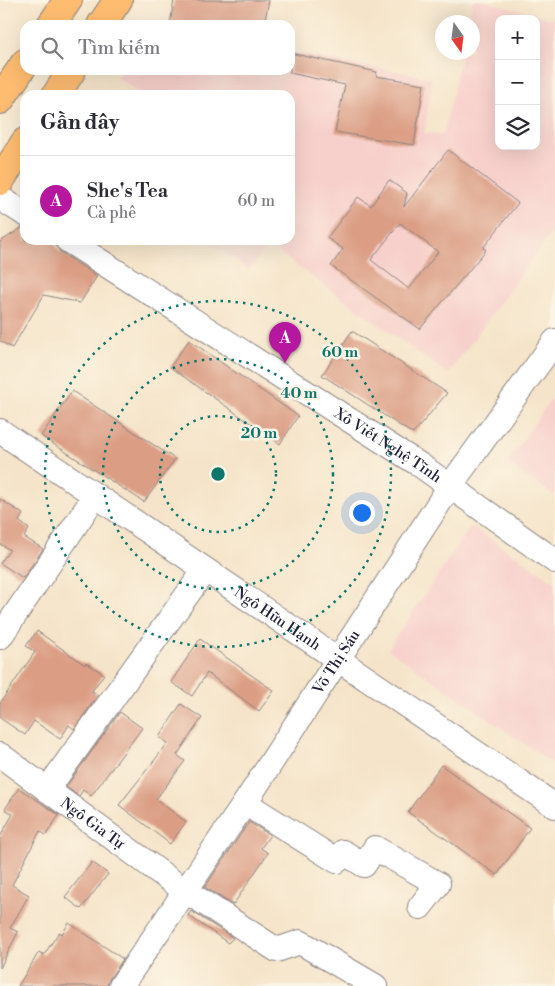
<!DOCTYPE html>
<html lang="vi">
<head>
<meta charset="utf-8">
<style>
  body { margin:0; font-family:"Libre Bodoni",serif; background:#f7f7f7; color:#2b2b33 }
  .controls { position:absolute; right:15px; top:15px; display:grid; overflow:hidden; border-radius:10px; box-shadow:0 5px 20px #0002 }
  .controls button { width:45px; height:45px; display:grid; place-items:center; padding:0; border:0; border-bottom:1px solid #e1e1e2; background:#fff; color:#2b2b33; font:25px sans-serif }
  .compass { position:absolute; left:435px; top:15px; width:45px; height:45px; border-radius:50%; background:#fff; box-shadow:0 5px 20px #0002; rotate:166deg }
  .you { position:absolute; left:361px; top:512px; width:18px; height:18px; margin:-12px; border:4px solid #fff; border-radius:50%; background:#1a73e8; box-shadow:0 0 0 8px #1a73e833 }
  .badge { display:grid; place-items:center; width:32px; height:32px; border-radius:50%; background:#b5179e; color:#fff; font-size:16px; font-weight:700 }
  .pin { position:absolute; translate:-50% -41px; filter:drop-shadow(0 1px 2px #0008) }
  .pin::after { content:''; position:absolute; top:26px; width:18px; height:15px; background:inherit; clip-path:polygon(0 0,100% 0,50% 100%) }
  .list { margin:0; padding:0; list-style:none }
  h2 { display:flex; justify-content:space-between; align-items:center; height:65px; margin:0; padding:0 20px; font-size:21px }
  h2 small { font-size:16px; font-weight:400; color:#7c7c81 }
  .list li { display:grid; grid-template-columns:32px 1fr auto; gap:15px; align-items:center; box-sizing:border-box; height:90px; padding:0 20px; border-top:1px solid #e1e1e2 }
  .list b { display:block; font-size:19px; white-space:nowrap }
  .list p { margin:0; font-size:16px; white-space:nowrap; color:#7c7c81 }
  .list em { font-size:16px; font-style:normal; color:#7c7c81 }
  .icon { flex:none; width:28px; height:28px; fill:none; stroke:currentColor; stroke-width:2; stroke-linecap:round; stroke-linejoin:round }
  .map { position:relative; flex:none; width:555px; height:986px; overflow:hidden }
  .search { position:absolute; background:#fff; box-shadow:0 5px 20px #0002; left:20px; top:20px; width:275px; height:55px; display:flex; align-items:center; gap:12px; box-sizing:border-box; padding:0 18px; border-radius:15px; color:#7c7c81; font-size:19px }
  .panel { position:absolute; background:#fff; box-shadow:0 5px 20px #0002; left:20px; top:90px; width:275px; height:155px; border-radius:15px }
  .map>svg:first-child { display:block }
  .built { fill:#f7d0cb; fill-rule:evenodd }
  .building { fill:#db9e85; fill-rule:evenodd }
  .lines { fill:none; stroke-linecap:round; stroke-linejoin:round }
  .minor-casing { stroke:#8c8382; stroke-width:26 }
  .major-casing { stroke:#8c8382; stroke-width:30 }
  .minor { stroke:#fff; stroke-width:24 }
  .major { stroke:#fdbc70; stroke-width:28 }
  .ring { fill:none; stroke:#0f766e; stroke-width:2.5; stroke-dasharray:2.5 5 }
  .labels { text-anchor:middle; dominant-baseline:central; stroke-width:5; stroke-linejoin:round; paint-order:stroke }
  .street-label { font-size:15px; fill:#22223b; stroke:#fcf5e5 }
  .centre { fill:#0f766e; stroke:#fcf5e5; stroke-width:2.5 }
  .ring-label { font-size:15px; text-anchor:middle; font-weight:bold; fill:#0f766e; stroke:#fcf5e5; stroke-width:5; stroke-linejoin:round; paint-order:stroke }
</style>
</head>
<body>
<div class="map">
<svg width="555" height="986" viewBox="0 0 555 986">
  <rect width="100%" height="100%" fill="#fcf5e5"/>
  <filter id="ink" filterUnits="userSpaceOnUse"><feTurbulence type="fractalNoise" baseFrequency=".02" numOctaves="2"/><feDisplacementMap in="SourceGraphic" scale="10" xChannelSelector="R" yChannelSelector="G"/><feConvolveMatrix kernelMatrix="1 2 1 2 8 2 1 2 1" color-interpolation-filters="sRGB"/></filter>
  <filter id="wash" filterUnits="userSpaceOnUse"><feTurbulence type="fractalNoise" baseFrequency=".0096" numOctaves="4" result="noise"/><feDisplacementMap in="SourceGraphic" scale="20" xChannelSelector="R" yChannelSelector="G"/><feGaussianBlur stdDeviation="1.12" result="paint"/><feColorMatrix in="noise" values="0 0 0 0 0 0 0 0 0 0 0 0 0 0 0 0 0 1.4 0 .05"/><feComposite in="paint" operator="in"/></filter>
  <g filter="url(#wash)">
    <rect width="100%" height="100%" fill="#f5e4c9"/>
    <g class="built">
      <path d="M473,0H482L555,20V228L448,374L268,245L249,270L207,240H290V95H143L116,77L122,70H290V52L432,78L424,133L443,135L462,53L472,52V22H468ZM499,19H536V146H499Z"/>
      <polygon points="555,394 555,496 507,463"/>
      <polygon points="471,526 555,582 555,765 388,649"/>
    </g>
    <g id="blocks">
      <g class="building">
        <polygon points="174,0 269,0 264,25 170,25"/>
        <polygon points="290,53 377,72 376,76 424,84 414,145 335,132 345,85 290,73"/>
        <path d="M448,150L518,203L483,248L486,250L420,329L331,266L343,249L327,238L358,197L371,206L389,180L407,193L404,207ZM400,223L438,252L409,289L371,260Z"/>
        <polygon points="23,227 25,240 52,240 60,252 97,276 80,303 44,295 12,348 0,341 0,242"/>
        <polygon points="352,331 447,393 413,434 322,375"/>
        <polygon points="189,340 298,416 280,444 170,367"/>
        <polygon points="72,391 175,459 144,502 41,436"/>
        <polygon points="0,499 23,514 19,521 29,529 24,537 43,549 23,578 0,563 10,550 0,544"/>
        <polygon points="37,631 85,665 86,663 104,674 92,691 98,695 74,729 69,725 60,739 34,721 25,735 0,718 0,703 35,652 26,646"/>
        <polygon points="200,639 274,691 259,711 207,673 192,696 171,682"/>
        <polygon points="181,704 202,718 177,755 185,761 156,799 186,822 170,844 119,805 168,743 159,737"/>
        <polygon points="120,712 142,728 91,796 83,790 79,796 66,787"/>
        <polygon points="441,765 530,828 497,875 408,812"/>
        <polygon points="19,788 59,815 46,835 40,831 12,885 29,895 10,928 18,932 0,968 0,837 13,814 5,809"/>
        <polygon points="249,822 270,835 261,848 268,853 233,905 205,887"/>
        <polygon points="92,862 108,874 81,909 65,897"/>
        <polygon points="191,911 233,938 228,943 188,915"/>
        <polygon points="69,923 123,959 110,978 107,986 18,986 39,952 44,955 59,932 62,934"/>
      </g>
    </g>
  </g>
  <g filter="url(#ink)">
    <use href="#blocks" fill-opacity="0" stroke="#8c8382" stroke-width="1"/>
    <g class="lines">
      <defs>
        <g id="minor">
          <polyline points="0,198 25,214"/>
          <path id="s1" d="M67,240L420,465L555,561"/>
          <path id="s2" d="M0,431L555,806"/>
          <polyline points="0,637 95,496"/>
          <path id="s3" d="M0,755L181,888L277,950L300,942L375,986"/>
          <polyline points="47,790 205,570"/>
          <polyline points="245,803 337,861 343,852 364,865 375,848 438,884 420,907"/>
          <path id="s4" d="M121,986L245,803L450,486L555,341"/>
        </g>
        <g id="major">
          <polyline points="51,25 68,0"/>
          <polyline points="101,25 118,0"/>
          <polyline points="56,95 72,70"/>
          <polyline points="0,100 25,63"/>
          <polyline points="0,181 25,142"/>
        </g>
      </defs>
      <use href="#minor" class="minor-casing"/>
      <use href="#major" class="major-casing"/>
      <use href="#minor" class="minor"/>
      <use href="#major" class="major"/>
    </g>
  </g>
  <g class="ring">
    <circle cx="218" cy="474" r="58"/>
    <circle cx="218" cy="474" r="115"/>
    <circle cx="218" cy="474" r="173"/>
  </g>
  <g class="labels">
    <g class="street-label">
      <text stroke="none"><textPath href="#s1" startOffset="381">Xô Viết Nghệ Tĩnh</textPath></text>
      <text stroke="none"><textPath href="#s2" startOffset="335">Ngô Hữu Hạnh</textPath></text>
      <text stroke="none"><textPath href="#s4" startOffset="389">Võ Thị Sáu</textPath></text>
      <text stroke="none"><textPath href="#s3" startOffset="115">Ngô Gia Tự</textPath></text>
    </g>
  </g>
  <circle cx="218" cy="474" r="8" class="centre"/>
  <g class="ring-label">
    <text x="340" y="357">60 m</text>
    <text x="299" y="398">40 m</text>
    <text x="259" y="438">20 m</text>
  </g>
</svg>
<div class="controls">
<button>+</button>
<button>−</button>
<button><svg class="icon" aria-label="layers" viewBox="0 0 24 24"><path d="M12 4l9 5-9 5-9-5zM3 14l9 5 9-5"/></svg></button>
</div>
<svg class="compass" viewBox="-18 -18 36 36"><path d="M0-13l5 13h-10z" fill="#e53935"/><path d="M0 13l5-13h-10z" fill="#7c7c81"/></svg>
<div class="you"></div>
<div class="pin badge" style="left:285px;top:363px">A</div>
<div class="search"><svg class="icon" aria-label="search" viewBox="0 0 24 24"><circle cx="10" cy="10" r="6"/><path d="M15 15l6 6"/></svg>Tìm kiếm</div>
<section class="panel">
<h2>Gần đây<small></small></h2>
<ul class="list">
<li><span class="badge">A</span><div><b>She's Tea</b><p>Cà phê</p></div><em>60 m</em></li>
</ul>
</section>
</div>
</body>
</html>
